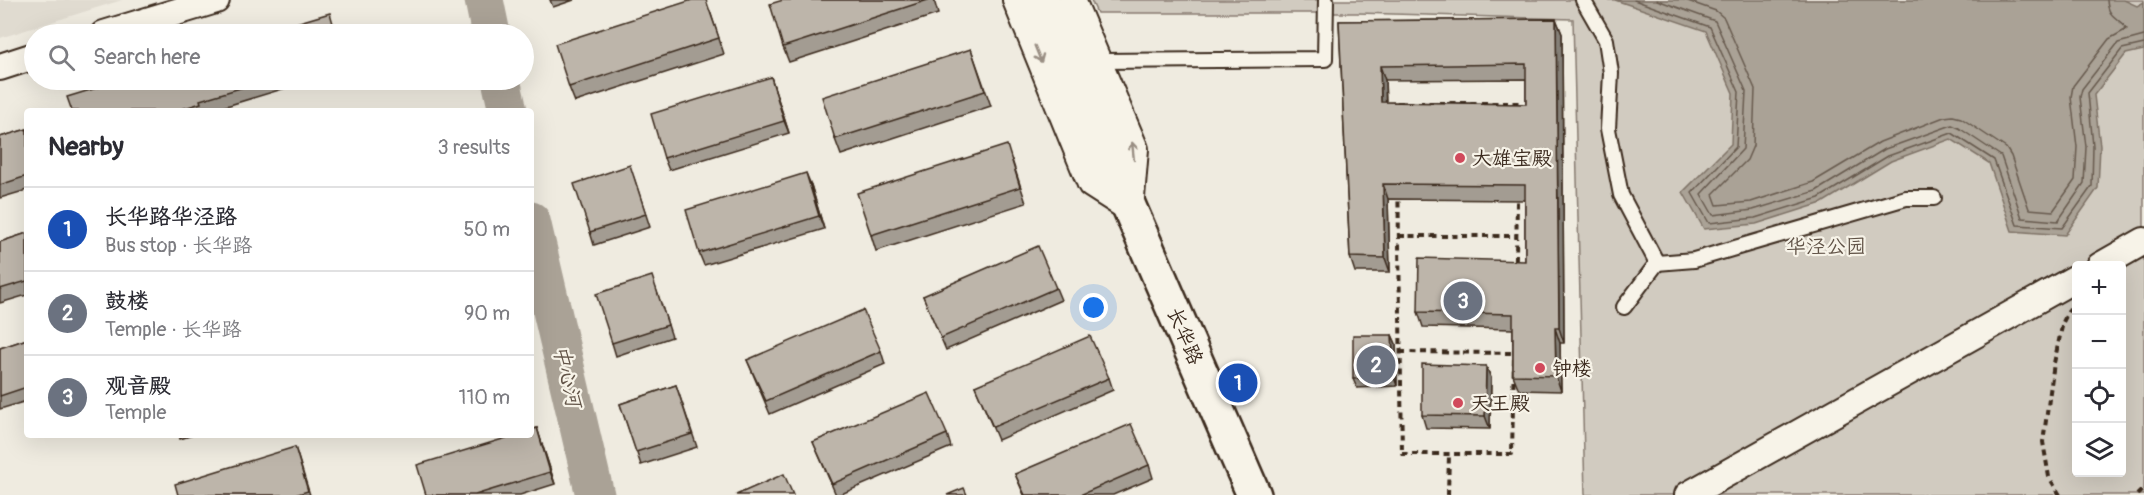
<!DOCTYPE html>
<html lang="en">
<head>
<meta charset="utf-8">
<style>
  body { margin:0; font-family:Pangolin,"LXGW WenKai TC",sans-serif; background:#f2f2f3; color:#2b2b33 }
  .controls { position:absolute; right:18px; bottom:18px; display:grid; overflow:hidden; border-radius:6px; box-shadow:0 6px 24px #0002 }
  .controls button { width:54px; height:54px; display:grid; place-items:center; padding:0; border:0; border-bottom:2px solid #e1e1e2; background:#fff; color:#2b2b33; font:30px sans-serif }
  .you { position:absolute; left:1094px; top:308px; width:21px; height:21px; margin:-15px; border:4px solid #fff; border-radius:50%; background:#1a73e8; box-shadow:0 0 0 9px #1a73e833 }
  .badge { display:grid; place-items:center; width:39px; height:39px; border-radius:50%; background:#0f766e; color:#fff; font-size:20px; font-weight:700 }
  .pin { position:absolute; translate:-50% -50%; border:3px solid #fff; box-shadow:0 2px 6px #0006 }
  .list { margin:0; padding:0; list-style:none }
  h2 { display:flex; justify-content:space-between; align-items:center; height:78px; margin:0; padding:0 24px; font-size:26px }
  h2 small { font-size:20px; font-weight:400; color:#7c7c81 }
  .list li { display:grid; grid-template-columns:39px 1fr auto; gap:18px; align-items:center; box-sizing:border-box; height:84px; padding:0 24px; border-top:2px solid #e1e1e2 }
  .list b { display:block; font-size:22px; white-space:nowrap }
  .list p { margin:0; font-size:20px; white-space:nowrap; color:#7c7c81 }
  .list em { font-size:20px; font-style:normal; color:#7c7c81 }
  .icon { flex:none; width:33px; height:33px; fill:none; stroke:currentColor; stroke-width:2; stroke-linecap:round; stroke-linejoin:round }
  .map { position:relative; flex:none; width:2144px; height:495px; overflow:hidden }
  .search { position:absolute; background:#fff; box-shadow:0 6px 24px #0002; left:24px; top:24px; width:510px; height:66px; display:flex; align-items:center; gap:15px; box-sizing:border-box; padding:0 21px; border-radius:33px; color:#7c7c81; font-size:22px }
  .panel { position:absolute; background:#fff; box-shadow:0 6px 24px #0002; left:24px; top:108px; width:510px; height:330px; border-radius:6px }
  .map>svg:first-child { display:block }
  .built { fill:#e0dbd0 }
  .green { fill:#d1cbc0; stroke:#867a6f; stroke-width:1.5; fill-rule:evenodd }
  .water { fill:#aaa296; stroke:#7e7266; stroke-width:1.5 }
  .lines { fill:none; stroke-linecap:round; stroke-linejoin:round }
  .shore { stroke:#675a4e; stroke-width:1.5 }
  .river { stroke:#aaa296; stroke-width:39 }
  .lane-casing { stroke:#3b2a1e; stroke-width:18 }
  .street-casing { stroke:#3b2a1e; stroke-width:30 }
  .secondary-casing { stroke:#3b2a1e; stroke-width:38 }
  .path { stroke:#3b2a1e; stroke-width:4; stroke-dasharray:6 4.5; stroke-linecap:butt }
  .lane { stroke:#f7f3e8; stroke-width:14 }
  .street { stroke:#f7f3e8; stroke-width:26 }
  .secondary { stroke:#f7f3e8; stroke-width:33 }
  .wall { fill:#a39c92; stroke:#3b2a1e; stroke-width:1.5; fill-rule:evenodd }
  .shaded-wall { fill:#847f77; stroke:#3b2a1e; stroke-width:1.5 }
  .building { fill:#bdb5aa; stroke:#3b2a1e; stroke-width:1.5; fill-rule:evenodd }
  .oneway { stroke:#998e83 }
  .poi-dot { fill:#d1495b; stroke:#f7f3e8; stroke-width:2 }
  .labels { text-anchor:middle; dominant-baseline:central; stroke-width:4.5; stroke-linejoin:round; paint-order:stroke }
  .poi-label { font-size:20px; fill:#3b2a1e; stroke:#f7f3e8; text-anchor:start }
  .park-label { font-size:20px; fill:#605246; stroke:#f7f3e8 }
  .street-label { font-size:20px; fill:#3b2a1e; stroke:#f7f3e8 }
  .water-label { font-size:21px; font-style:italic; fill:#625448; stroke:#f7f3e8 }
</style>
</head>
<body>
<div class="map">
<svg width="2144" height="495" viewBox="0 0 2144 495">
  <rect width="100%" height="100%" fill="#efebe0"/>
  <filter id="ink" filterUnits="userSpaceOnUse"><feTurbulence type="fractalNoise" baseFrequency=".0167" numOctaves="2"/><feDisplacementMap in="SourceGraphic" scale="12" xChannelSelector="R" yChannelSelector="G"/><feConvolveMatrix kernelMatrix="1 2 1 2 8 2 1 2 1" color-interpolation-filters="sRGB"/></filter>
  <g filter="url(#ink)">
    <polygon class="built" points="0,0 122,0 0,38"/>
    <path class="green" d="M1091,0H2144V495H1585L1573,19L1358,13H1097ZM2076,266H2122V472H2076Z"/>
    <polygon class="water" points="1615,0 2124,0 2137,6 2144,2 2144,50 2126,54 2094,95 2100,146 2098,188 2065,235 2012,231 1989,163 1951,139 1891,161 1822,203 1756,224 1704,229 1683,192 1731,144 1733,93 1706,31"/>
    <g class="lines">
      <g class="shore">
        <polyline points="1634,0 1710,27 1739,92 1736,147 1692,193 1709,223 1755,218 1819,198 1888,156 1952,133 1994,160 2017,225 2062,228 2092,186 2093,146 2088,93 2122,49 2144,44"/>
        <polyline points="1657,0 1715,21 1746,91 1743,149 1701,194 1713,215 1753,210 1816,191 1885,149 1952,125 1959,128 2001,156 2022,218 2058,221 2084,183 2086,147 2080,97 2082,89 2118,43 2144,36"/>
        <path d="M1685,0L1716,11L1724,18L1755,89L1753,146L1747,160L1713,194L1717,205L1751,202L1813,182L1880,142L1944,117L1953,116L1961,118L2006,148L2011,156L2029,209L2053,211L2075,180L2077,147L2071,97L2073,86L2109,39L2127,29C2119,17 2108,19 2107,0"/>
      </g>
      <g class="river">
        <polyline points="484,0 491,34"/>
        <polyline points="501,80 508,111"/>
        <polyline points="531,221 595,495"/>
      </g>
      <defs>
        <g id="lane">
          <polyline points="1583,0 1606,40 1611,73 1608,129 1621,195 1657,263 1694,260 1906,198 1934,198"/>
          <polyline points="1098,61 1325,59 1326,0"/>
          <polyline points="1624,307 1657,263"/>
        </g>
        <g id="street">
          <polyline points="1016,0 1091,184 1130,209 1135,149 1072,0"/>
          <polyline points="104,34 216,0"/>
          <polyline points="0,67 34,56"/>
          <polyline points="2100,266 2144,241"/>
          <polyline points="1688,495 2076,278"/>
        </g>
        <polyline id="secondary" points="1043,0 1130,209 1254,495"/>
      </defs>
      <use href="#lane" class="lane-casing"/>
      <use href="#street" class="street-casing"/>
      <use href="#secondary" class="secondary-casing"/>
      <g class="path">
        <polygon points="1397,103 1519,103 1512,454 1402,454"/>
        <polyline points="1399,236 1517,236"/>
        <polyline points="1400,352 1515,353"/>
        <polyline points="1448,495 1449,454"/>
        <polyline points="2060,495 2049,477 2043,442 2054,363 2063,322 2070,308"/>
        <polyline points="2137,495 2144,488"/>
      </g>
      <use href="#lane" class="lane"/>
      <use href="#street" class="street"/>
      <use href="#secondary" class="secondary"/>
    </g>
    <g class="wall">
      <polygon points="550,0 574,0 553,7"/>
      <polygon points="783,0 934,0 938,14 789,62 783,47"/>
      <polygon points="710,11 724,54 575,102 569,87"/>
      <path d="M1556,19L1562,34L1564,343H1560L1561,391L1519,390L1513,375V329L1423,327L1418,312L1525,261V200L1388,199L1390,272H1355L1350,257L1339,21ZM1526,79V104L1386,102L1385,80Z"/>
      <polygon points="971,49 991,106 841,155 835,139"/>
      <polygon points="771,77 789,133 669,170 664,158"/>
      <polygon points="123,80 312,80 210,111 72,111"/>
      <polygon points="27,129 27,190 0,198 0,137"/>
      <polygon points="1012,160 1026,203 876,251 871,235"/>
      <polygon points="634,178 650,227 594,245 590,232"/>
      <polygon points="811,185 824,229 704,265 699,253"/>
      <polygon points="27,233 27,295 0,303 0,242"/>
      <polygon points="1056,288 1061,300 946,350 923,296"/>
      <polygon points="656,289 672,337 616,356 612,343"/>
      <polygon points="1392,335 1396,344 1397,386 1357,388 1353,379"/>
      <polygon points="27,339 27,401 0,409 0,348"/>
      <polygon points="881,351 885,364 770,414 747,360"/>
      <polygon points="1486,366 1491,378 1490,429 1426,428 1422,415"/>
      <polygon points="1109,378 1113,390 998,440 975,386"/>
      <polygon points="676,385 697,447 641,465 620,404"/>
      <polygon points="537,428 555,484 520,495 426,495"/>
      <polygon points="947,434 951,447 839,495 836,495 813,442"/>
      <polygon points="179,435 193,435 180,439"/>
      <polygon points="295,447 310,495 178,495"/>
      <polygon points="1149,465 1153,478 1113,495 1024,495 1015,474"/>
    </g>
    <g class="shaded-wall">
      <polygon points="1556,19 1562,34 1564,343 1559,328"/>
      <polygon points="1380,66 1385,80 1386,116 1381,102"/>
      <polygon points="771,77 775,90 789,133 784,121"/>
      <polygon points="806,173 811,185 824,229 819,216"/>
      <polygon points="1383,184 1388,199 1390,272 1385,258"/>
      <polygon points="1555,328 1560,343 1561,391 1556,376"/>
      <polygon points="1392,335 1396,344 1397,386 1394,377"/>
      <polygon points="1486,366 1491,378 1490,429 1485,416"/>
      <polygon points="537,428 541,441 555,484 550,472"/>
    </g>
    <g class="building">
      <polygon points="692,0 706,0 719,38 569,87 555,44"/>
      <polygon points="783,0 928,0 783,47 770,4"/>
      <polygon points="330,13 336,34 259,34"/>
      <path d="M1556,19L1559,328H1555L1556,376L1513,375V314L1418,312L1419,258L1525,261V185L1383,184L1385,258L1350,257L1339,21ZM1526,64V104L1381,102L1380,66Z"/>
      <polygon points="971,49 985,91 835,139 822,97"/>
      <polygon points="771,77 784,121 664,158 651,114"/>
      <polygon points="123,80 267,80 200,100 201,103 175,111 72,111 67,97"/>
      <polygon points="27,129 27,176 0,185 0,137"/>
      <polygon points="1007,145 1020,187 871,235 857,193"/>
      <polygon points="630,165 646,214 590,232 574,184"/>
      <polygon points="806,173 819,216 699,253 686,210"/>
      <polygon points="27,233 27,281 0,289 0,242"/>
      <polygon points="1038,246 1056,288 941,338 923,296"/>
      <polygon points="652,276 668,325 612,343 596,294"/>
      <polygon points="863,310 881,351 766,401 747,360"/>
      <polygon points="1353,335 1392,335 1394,377 1353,379"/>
      <polygon points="1090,336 1109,378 993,427 975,386"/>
      <polygon points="27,339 27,387 0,396 0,348"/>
      <polygon points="1422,364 1486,366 1485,416 1422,415"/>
      <polygon points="676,385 692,434 636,452 620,404"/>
      <polygon points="929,393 947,434 832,484 813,442"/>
      <polygon points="1131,424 1149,465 1080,495 1025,495 1015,474"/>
      <polygon points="537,428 550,472 475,495 426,495 417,465 516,435 531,435 531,430"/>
      <polygon points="295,447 308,491 295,495 178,495 175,484"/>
      <polygon points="784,474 793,495 736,495"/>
      <polygon points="964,488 967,495 947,495"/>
    </g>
    <defs><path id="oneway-shaft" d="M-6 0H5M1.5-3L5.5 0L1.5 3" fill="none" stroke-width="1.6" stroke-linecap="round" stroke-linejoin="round" transform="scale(1.5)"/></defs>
    <g class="oneway">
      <use href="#oneway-shaft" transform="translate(1038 54) rotate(68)"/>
      <use href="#oneway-shaft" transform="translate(1133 151) rotate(-96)"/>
    </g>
  </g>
  <g class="poi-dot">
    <circle cx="1460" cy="158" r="6"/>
    <circle cx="1540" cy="368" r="6"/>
    <circle cx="1458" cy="403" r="6"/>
  </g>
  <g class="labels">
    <g class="poi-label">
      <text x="1472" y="158">大雄宝殿</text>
      <text x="1552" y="368">钟楼</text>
      <text x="1470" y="403">天王殿</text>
    </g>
    <g class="park-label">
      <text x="1826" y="246">华泾公园</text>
    </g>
    <g class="street-label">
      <text transform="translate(1185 336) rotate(67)">长华路</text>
    </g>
    <g class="water-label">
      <text transform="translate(567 376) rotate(77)">中心河</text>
    </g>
  </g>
</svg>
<div class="controls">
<button>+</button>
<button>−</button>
<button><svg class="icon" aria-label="locate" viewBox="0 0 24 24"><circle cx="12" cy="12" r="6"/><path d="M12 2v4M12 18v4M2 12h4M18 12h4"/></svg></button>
<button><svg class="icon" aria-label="layers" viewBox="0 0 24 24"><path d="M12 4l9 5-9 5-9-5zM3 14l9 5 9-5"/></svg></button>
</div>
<div class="you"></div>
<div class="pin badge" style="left:1238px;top:383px;background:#1a4fb4">1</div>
<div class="pin badge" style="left:1376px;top:365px;background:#6b7280">2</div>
<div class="pin badge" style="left:1463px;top:301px;background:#6b7280">3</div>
<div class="search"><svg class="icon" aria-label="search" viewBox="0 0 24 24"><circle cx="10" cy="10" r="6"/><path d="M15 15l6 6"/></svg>Search here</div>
<section class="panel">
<h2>Nearby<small>3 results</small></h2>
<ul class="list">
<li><span class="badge" style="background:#1a4fb4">1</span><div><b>长华路华泾路</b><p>Bus stop · 长华路</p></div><em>50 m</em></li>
<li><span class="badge" style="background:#6b7280">2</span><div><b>鼓楼</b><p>Temple · 长华路</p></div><em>90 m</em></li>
<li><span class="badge" style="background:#6b7280">3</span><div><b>观音殿</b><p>Temple</p></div><em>110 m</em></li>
</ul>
</section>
</div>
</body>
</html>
